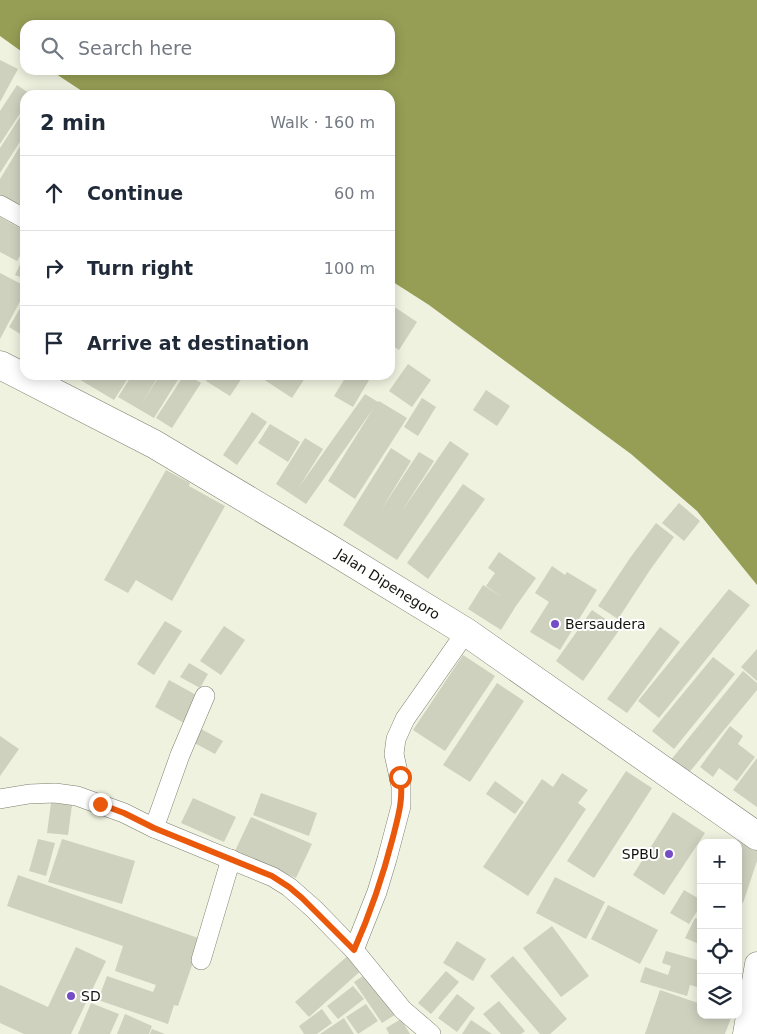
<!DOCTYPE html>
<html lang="en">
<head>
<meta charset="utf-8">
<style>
  body { margin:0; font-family:"DejaVu Sans",sans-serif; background:#f2f2f3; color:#1f2937 }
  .controls { position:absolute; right:15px; bottom:15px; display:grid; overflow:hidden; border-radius:10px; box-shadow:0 2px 12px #0003 }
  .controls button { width:45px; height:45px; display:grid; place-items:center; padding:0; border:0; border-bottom:1px solid #e0e1e3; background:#fff; color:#1f2937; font:25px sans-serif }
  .stop { position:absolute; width:15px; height:15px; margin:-11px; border:4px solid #ea580c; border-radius:50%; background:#fff }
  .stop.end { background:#ea580c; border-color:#fff; box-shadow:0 1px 5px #0008 }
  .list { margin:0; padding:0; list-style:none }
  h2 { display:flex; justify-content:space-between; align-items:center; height:65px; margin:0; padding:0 20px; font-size:21px }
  h2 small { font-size:16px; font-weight:400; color:#747a83 }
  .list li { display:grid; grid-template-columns:32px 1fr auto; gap:15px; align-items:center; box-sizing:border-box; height:75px; padding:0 20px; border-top:1px solid #e0e1e3 }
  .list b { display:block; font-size:19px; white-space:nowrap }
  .list em { font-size:16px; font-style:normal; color:#747a83 }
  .icon { flex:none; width:28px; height:28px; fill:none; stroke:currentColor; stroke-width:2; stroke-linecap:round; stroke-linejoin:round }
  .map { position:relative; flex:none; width:757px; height:1034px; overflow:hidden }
  .search { position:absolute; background:#fff; box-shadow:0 2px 12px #0003; left:20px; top:20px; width:375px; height:55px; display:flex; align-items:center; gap:12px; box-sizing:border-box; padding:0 18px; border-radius:15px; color:#747a83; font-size:19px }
  .panel { position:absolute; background:#fff; box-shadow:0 2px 12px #0003; left:20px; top:90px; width:375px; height:290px; border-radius:15px }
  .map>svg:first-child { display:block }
  .water { fill:#969e55 }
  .building { fill:#ced1be }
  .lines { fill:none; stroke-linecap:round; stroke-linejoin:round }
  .minor-casing { stroke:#7c7e6d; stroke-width:20 }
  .tertiary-casing { stroke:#7c7e6d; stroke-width:25 }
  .trunk-casing { stroke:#7c7e6d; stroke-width:29 }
  .minor { stroke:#fff; stroke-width:19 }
  .tertiary { stroke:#fff; stroke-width:24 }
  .trunk { stroke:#fff; stroke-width:28 }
  .route { stroke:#ea580c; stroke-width:6 }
  .poi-dot { fill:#744cc5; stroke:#fff; stroke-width:2 }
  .labels { text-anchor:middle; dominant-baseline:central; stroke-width:4; stroke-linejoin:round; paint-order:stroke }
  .street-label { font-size:14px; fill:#13140e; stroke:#fff }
  .poi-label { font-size:14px; fill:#13140e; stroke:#fff; text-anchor:start }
</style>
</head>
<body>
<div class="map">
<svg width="757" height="1034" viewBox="0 0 757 1034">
  <rect width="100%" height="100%" fill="#eff2df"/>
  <polygon class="water" points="0,0 757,0 757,585 697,511 631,454 429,305 390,280 390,95 88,95 50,70 390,70 390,25 25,25 25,54 0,36"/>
  <g class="building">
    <polygon points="0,60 18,69 0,102"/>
    <polygon points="17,85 32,95 25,95 25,106 0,144 0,111"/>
    <polygon points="20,117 25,120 25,134 0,173 0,148"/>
    <polygon points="25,138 25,195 17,208 0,198 0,179"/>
    <polygon points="0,217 25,231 25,247 17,261 0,252"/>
    <polygon points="25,254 25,279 15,275"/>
    <polygon points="0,273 25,286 25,292 0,339"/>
    <polygon points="25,300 25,337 9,327"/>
    <polygon points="390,304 417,322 399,350 390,344"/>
    <polygon points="408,364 431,380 412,407 389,391"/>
    <polygon points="72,375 105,375 103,380 106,375 130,375 114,400"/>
    <polygon points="132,375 159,375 142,403 160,375 181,375 154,418 118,397"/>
    <polygon points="184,375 188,375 201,383 172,428 156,418"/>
    <polygon points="210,375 244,375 230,396 206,381"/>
    <polygon points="257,375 307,375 292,398"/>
    <polygon points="347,375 372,375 353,407 334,396"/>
    <polygon points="486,390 510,406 497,426 473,410"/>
    <polygon points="365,394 378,402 379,401 407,418 355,499 328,481 373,409 306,504 276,484 305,438 323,449 299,487"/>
    <polygon points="422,398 436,407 418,436 404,427"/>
    <polygon points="252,412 267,422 237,465 223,455"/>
    <polygon points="270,424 300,442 288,462 258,443"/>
    <polygon points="450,441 469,454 397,560 343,525 391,448 411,461 381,510 419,452 434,461 402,511"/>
    <polygon points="166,470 190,483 189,486 225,506 172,601 136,580 128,593 104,580"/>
    <polygon points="463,484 485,499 428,579 407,563"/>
    <polygon points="679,503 700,521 684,541 662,523"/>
    <polygon points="656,523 674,537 650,570 618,619 598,606 630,558"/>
    <polygon points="499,552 536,578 516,606 501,630 468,609 483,585 501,596 486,586 495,573 488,568"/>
    <polygon points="552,566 565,575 567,572 597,590 560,650 530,632 549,602 535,593"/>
    <polygon points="729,589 750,605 659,718 638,701"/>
    <polygon points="592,610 620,629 583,681 556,661"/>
    <polygon points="165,621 182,631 154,675 137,664"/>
    <polygon points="224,626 245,640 221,675 200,661"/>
    <polygon points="660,627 680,642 627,713 607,699"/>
    <polygon points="757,649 757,681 741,667"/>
    <polygon points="463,655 495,676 445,751 413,730"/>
    <polygon points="713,657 735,674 674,749 652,731"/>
    <polygon points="189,663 208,674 200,688 180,677"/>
    <polygon points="743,671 757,683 757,690 687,775 670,761"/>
    <polygon points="169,680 198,696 184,723 155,707"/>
    <polygon points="497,683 524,701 470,782 443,765"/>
    <polygon points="194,725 223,741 215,754 187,739"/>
    <polygon points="730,726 743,736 738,744 755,757 737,781 719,768 713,777 700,767"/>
    <polygon points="0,736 19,749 0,776"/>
    <polygon points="757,758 757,807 733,790"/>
    <polygon points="626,771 652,788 594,878 567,861"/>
    <polygon points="562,773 588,790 578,803 586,809 528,896 483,867 542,779 553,787"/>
    <polygon points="495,781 524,802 515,814 486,794"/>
    <polygon points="261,793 317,813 309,836 253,815"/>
    <polygon points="193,798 236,817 224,842 181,823"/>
    <polygon points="51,803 72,805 68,835 47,833"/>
    <polygon points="673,812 705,833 664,895 633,875"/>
    <polygon points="251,817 312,844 296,878 235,851"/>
    <polygon points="739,837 757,849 757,861 743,903 738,900 738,843 735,843"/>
    <polygon points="38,839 55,843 46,876 29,871"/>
    <polygon points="62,839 135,861 122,904 48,882"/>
    <polygon points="18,875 201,939 178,1006 174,1005 168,1024 98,1000 107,976 153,992 156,985 115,971 123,946 7,906"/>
    <polygon points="555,877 605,902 586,939 536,913"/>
    <polygon points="684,890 701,900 701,905 689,924 670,913"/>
    <polygon points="608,905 658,930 640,964 591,939"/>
    <polygon points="695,918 701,920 701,945 685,938"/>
    <polygon points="552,926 589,976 561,997 523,948"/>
    <polygon points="457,941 486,959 473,981 443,963"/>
    <polygon points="76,947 106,961 71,1034 24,1034 0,1023 0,985 48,1007"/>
    <polygon points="666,951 701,961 701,988 690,985 687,996 640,982 645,967 668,975 671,966 662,963"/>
    <polygon points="351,953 364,968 309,1017 295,1002"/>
    <polygon points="513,956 567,1019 550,1034 540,1034 490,976"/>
    <polygon points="446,971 459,982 431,1014 418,1003"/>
    <polygon points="369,972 398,1013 382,1023 354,982"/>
    <polygon points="353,986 364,999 338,1019 327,1006"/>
    <polygon points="660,990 701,1004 701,1015 732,1015 725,1034 645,1034"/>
    <polygon points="457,994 475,1008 457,1032 438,1018"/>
    <polygon points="499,1001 525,1031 521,1034 501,1034 483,1014"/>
    <polygon points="91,1003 119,1014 110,1034 78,1034"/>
    <polygon points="366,1004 378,1021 358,1034 346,1017"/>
    <polygon points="322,1009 332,1023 317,1034 304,1034 299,1026"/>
    <polygon points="125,1014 152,1026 149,1034 117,1034"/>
    <polygon points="344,1018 354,1034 320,1034"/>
    <polygon points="401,1019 410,1034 389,1034 386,1028"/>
    <polygon points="471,1020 492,1034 462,1034"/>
    <polygon points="152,1029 165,1034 150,1034"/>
  </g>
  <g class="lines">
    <defs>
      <g id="minor">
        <polyline points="0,205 25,219"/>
        <polyline points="0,799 29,794 55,793 77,796 124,813 154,828 273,877 289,887 314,909 354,950 403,1010 431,1034"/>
        <polyline points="154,828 180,755 205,696"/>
        <polyline points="354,950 377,892 387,859 401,806 401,786 394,754 396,739 405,719 466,632"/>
        <polyline points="201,960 231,859"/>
      </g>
      <polyline id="tertiary" points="745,1034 757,964"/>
      <polyline id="trunk" points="0,365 154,444 322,544 466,632 757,836"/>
    </defs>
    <use href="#minor" class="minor-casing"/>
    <use href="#tertiary" class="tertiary-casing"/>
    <use href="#trunk" class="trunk-casing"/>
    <use href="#minor" class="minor"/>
    <use href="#tertiary" class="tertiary"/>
    <use href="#trunk" class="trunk"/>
  </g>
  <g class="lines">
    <path class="route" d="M100,804L124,813L154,828L272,876L289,887L302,898L354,950C370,914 383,876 393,837C398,817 404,798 400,777"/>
  </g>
  <g class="poi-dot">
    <circle cx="555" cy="624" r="5"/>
    <circle cx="669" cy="854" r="5"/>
    <circle cx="71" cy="996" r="5"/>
  </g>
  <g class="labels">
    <g class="street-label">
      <text transform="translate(388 584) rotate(32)">Jalan Dipenegoro</text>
    </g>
    <g class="poi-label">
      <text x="565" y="624">Bersaudera</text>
      <text x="659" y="854" text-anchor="end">SPBU</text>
      <text x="81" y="996">SD</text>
    </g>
  </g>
</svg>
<div class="controls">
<button>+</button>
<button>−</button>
<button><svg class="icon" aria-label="locate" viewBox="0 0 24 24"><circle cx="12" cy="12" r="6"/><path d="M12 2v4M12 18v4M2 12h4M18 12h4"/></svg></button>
<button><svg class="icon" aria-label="layers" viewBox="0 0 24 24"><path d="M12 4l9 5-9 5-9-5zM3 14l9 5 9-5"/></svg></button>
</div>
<div class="stop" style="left:400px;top:777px"></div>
<div class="stop end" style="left:100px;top:804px"></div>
<div class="search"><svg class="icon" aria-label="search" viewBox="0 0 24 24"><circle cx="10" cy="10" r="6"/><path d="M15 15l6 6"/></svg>Search here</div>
<section class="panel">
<h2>2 min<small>Walk · 160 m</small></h2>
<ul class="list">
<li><svg class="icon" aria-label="ahead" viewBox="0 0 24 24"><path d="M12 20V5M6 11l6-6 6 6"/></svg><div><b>Continue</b></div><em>60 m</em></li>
<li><svg class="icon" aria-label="right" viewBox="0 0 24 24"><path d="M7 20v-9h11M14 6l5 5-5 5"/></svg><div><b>Turn right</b></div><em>100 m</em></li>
<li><svg class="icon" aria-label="arrive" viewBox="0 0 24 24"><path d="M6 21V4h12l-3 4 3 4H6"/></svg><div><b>Arrive at destination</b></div></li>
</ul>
</section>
</div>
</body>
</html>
